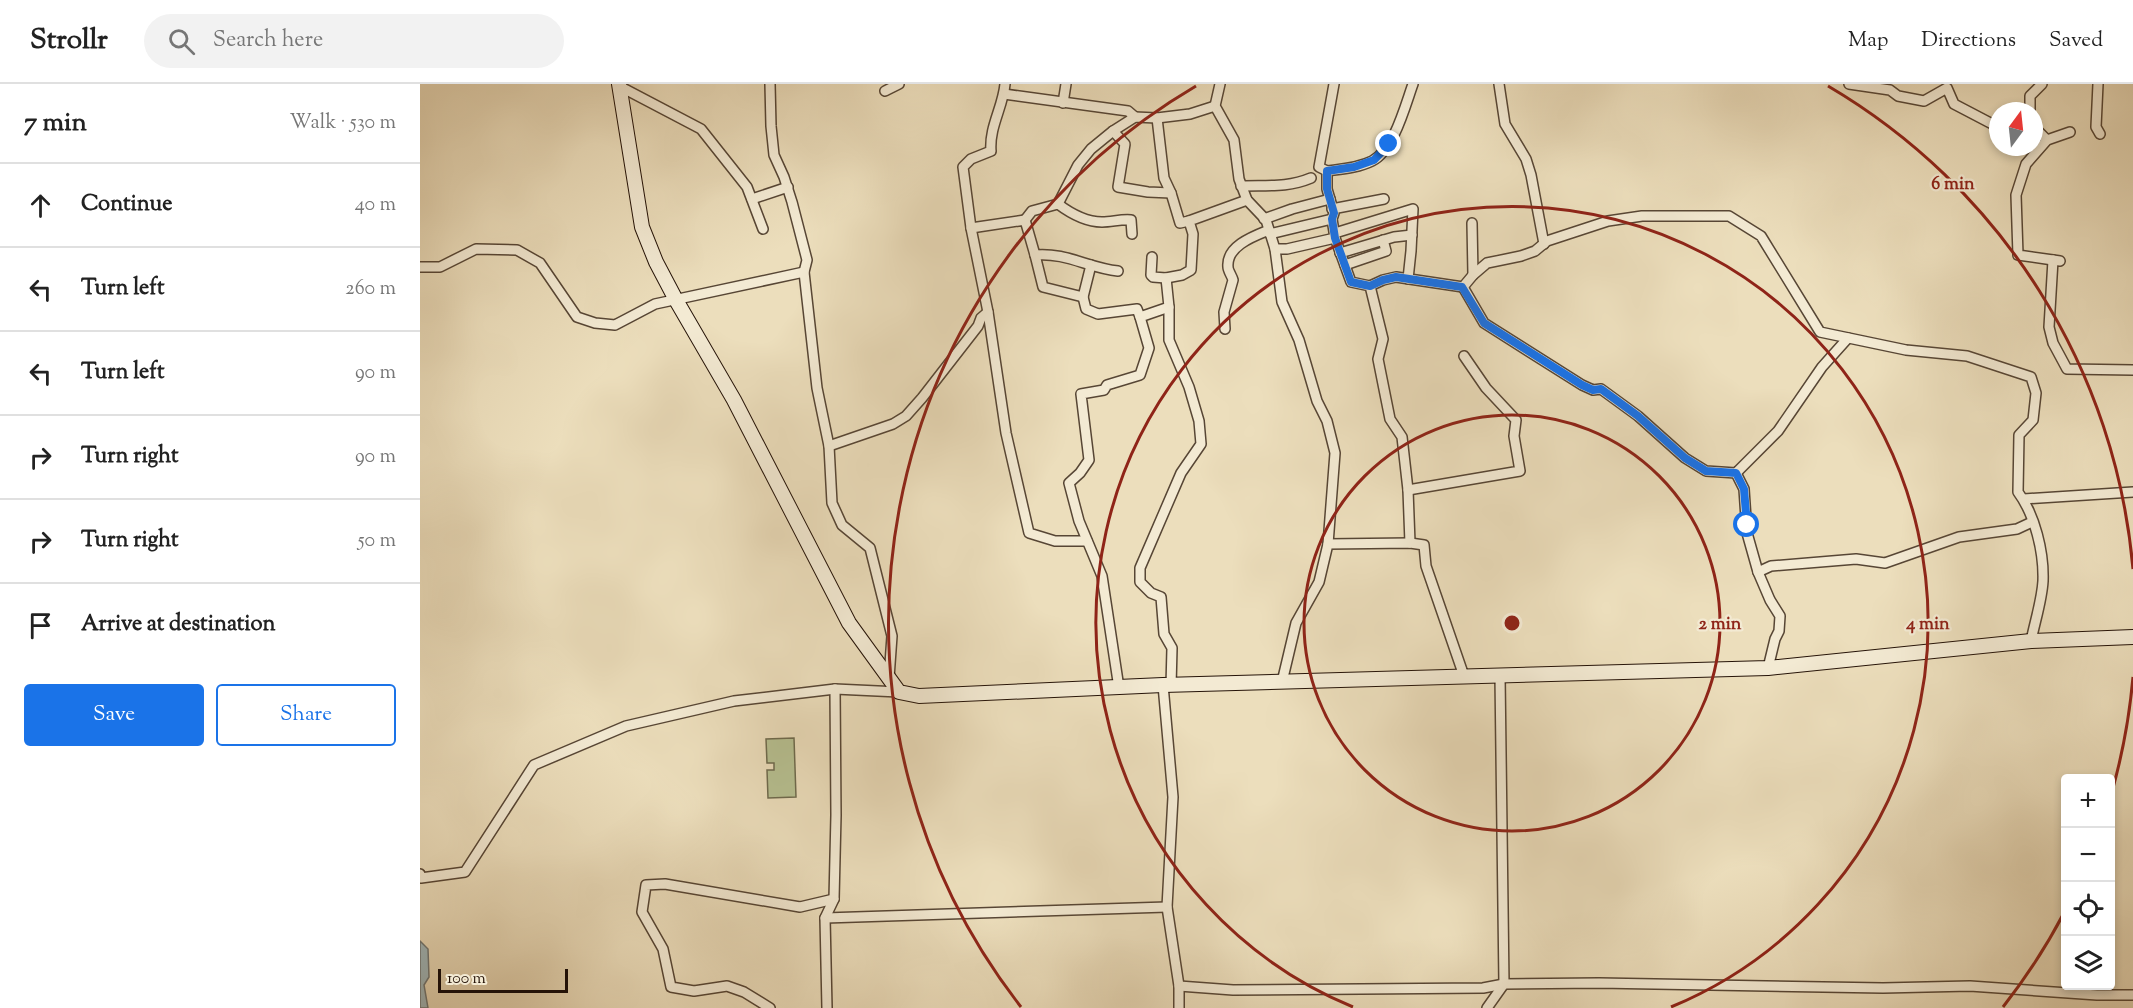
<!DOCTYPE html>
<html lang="en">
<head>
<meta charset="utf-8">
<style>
  body { margin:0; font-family:"Sorts Mill Goudy",serif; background:#f2f2f2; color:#222 }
  .controls { position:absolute; right:18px; bottom:18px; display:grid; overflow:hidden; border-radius:6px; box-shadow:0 3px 9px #0003 }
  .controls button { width:54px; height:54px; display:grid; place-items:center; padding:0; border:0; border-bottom:2px solid #e0e0e0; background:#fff; color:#222; font:30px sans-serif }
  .compass { position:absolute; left:1569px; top:18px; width:54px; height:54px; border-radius:50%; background:#fff; box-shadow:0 3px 9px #0003; rotate:15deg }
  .scale { position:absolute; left:18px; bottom:15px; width:130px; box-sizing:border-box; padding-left:6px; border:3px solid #251308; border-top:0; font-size:16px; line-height:21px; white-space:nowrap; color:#251308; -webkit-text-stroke:4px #f3ead3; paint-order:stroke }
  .stop { position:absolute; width:18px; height:18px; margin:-14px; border:4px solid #1a73e8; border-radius:50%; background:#fff }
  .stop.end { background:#1a73e8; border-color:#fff; box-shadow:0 2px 6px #0008 }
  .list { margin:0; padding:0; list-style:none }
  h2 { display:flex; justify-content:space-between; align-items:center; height:78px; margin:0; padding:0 24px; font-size:26px }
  h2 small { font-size:20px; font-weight:400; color:#767676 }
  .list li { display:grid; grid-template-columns:39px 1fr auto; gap:18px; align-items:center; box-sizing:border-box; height:84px; padding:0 24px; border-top:2px solid #e0e0e0 }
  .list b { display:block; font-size:22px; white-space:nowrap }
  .list em { font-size:20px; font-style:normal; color:#767676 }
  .actions { display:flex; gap:12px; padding:18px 24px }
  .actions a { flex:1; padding:14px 0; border:2px solid #1a73e8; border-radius:6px; text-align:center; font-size:21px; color:#1a73e8 }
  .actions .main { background:#1a73e8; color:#fff }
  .icon { flex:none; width:33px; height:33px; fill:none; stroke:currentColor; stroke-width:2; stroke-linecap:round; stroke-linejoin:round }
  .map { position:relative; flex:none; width:1713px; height:924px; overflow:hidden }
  header { display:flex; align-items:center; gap:36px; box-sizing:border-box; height:84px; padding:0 30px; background:#fff; border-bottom:2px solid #e0e0e0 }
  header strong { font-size:28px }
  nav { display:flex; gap:33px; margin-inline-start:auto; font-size:21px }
  .search { width:420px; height:54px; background:#f2f2f2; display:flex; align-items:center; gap:15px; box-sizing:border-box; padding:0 21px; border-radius:33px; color:#767676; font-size:22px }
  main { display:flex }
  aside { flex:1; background:#fff }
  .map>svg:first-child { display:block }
  .green { fill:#b7c192; stroke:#6e6a4d; stroke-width:1.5 }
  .water { fill:#a0b9bd; stroke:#6f7775; stroke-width:1.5 }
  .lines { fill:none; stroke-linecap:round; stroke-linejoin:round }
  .street-casing { stroke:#574635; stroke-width:12 }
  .secondary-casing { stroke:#251308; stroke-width:16 }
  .street { stroke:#f3ead3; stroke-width:9 }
  .secondary { stroke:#f3ead3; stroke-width:14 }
  .route { stroke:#1a73e8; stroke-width:8 }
  .ring { fill:none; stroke:#8f2418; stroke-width:3 }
  .centre { fill:#8f2418; stroke:#f3ead3; stroke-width:3 }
  .ring-label { font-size:18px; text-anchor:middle; font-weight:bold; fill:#8f2418; stroke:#f3ead3; stroke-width:4.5; stroke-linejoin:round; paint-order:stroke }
</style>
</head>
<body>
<header>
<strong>Strollr</strong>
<div class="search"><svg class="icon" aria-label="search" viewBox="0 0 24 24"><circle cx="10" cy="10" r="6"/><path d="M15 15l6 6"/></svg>Search here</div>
<nav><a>Map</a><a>Directions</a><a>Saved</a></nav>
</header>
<main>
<aside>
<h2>7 min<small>Walk · 530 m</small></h2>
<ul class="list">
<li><svg class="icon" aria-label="ahead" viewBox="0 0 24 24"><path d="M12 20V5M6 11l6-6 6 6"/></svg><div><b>Continue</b></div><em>40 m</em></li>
<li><svg class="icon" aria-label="left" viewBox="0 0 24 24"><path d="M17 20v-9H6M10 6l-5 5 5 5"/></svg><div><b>Turn left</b></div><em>260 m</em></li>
<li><svg class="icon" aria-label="left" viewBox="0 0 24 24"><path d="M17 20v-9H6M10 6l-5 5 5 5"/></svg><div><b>Turn left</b></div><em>90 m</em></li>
<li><svg class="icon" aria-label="right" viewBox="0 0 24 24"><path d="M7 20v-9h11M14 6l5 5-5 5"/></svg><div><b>Turn right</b></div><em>90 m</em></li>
<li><svg class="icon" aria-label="right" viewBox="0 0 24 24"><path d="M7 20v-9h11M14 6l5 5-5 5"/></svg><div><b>Turn right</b></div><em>50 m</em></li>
<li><svg class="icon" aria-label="arrive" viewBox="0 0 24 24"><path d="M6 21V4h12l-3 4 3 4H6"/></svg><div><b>Arrive at destination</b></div></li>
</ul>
<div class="actions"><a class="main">Save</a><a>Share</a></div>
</aside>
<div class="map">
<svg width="1713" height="924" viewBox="0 0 1713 924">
  <rect width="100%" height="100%" fill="#ecdebc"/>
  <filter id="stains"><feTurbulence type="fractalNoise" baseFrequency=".00333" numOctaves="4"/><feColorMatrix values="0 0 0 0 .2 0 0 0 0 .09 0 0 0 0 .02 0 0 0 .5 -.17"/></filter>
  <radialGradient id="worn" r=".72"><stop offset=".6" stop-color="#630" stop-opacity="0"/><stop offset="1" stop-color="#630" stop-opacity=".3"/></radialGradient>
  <polygon class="green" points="374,654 376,713 348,714 347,686 354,686 354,679 347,679 346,655"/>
  <polygon class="water" points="0,857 8,865 9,893 4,901 8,924 0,924"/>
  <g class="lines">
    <defs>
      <g id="street">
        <polyline points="350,0 351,42 354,71 364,93 372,118 387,176 384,188 397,304 409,362 412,419 422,441 450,464 472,552 469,594"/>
        <path d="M585,0C583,23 569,43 571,67L551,75L543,83L551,144L568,228L586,349L609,449L635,457H667"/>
        <polyline points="800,0 795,22 814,56 819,95 827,116 846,136 855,165 862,218 879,256 897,317 907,337 915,369 908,460"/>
        <polyline points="1079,0 1085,40 1106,75 1111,91 1124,160"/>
        <polyline points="1429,0 1470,6 1478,12 1504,17 1527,4 1534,20 1578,43"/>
        <polyline points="1678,0 1676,43 1680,50"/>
        <polyline points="199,2 281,45 327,103 343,145"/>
        <polyline points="465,7 479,0"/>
        <polyline points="584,10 708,27 715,33"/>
        <polyline points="643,19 646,0"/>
        <polyline points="1610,27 1610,12 1622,0"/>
        <polyline points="737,34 744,94 751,109 760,139 769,137"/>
        <polyline points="1614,43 1627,56"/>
        <polyline points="693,47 705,60 698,103 728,108 751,109"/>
        <polyline points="907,87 899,83 914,0"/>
        <path d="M821,102C847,101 867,104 891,94"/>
        <polyline points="332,115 368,103"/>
        <polyline points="638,120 658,81 671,65 693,47 715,33 737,34 770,30 795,22"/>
        <polyline points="912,125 964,115"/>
        <polyline points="844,135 872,125 910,115"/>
        <path d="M605,136L612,127L638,120C650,129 666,138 682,138C692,138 701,135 711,136L712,150"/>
        <polyline points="1052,139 1053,191"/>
        <path d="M551,144L605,136L615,171C645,168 669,184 698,187"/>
        <polyline points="915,149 993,125 991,167 988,195"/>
        <polyline points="850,150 912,135"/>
        <polyline points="855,165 867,165 915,154"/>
        <polyline points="920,169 974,153 992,151"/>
        <polyline points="615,171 623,203 663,213 671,181"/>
        <polyline points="732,173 731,191 733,193 746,194"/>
        <polyline points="1633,176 1598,171 1596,111 1606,80 1627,56 1650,48"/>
        <polyline points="1640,177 1633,176 1629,243 1633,259 1647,285 1713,286"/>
        <polyline points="925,181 966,167 963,156"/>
        <polyline points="0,183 20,183 56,165 97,166 120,179 157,233 175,239 195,241 235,220 384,188"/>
        <path d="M950,202L963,196L976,193L1043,203L1053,191L1067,179L1101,172L1115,167L1127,157L1188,137L1222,132H1309L1341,152L1400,248L1486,266L1547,272L1611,293L1616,309L1613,336L1599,351L1598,408C1615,431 1624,468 1623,497C1622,516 1615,537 1611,557"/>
        <polyline points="1043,203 1064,239 1162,301 1173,306 1181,305 1218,332 1265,374 1286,387 1316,389 1358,347 1402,283 1428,254"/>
        <polyline points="663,213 666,225 678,230 717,225 720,233"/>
        <polyline points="749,223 749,256 769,303 779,337 781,360 761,389 720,484 720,498 731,509 741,513 744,550 752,564 751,602"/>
        <path d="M805,245L804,228L813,196C812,192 808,187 808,183C806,162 834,152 849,146"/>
        <polyline points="409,362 473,340 486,332 502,314 558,242 561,234 568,228"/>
        <polyline points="1316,389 1324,405 1327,449 1338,488 1350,516 1360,532 1359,547 1355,555 1348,584"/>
        <polyline points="988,406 1100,387 1094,352 1096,336 1066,304 1044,272"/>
        <polyline points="1604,415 1713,408"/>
        <path d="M990,459L988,406L982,353L970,335L958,275L963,255L950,202L931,198L915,154L912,135L914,129L907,105V87C922,85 938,84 952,77C974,66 985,22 993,0"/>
        <polyline points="1338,488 1351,482 1436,475 1465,479 1539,453 1597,445 1612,438"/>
        <polyline points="862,598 876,539 899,498 908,460 990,459 1004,461 1006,482 1044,592"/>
        <polyline points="743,601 753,713 747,823 759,902 759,924"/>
        <polyline points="699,604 682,492 659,437 649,399 660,389 669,376 661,310 684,306 687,301 720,291 729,264 720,233 749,223 746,194 762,191 771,186 773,150 769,137 827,116"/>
        <polyline points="0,790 1,794 45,788 114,681 206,642 314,617 415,605 479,608"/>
        <polyline points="405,834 747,823"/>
        <polyline points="759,902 813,906 1063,904 1084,900 1179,899 1463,904 1550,902 1677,911 1713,911"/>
        <polyline points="350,924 324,908 307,902 274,907 251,903 243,865 222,828 226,801 245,800 380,823 414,815"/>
        <polyline points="407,924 405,834 414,815 416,731 415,605"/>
        <polyline points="1067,924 1084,900 1080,592"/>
      </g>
      <polyline id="secondary" points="199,0 222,143 236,178 256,216 314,316 429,539 479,608 499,612 743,601 1348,584 1611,557 1713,553"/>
    </defs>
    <use href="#street" class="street-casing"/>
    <use href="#secondary" class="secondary-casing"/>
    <use href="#street" class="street"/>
    <use href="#secondary" class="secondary"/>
  </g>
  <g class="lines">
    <polyline class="route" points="969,60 954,76 934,83 907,87 907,105 914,129 912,135 915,154 931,198 950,202 963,196 976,193 1042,203 1064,239 1162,301 1173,306 1181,305 1218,332 1265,374 1286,387 1316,389 1324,405 1327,441"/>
  </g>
  <g class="ring">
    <circle cx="1092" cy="539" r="208"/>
    <path d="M933 923A416 416 0 1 1 1251 923"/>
    <path d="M1713 593A623 623 0 0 1 1691 711M1645 827A623 623 0 0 1 1583 923M601 923A623 623 0 0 1 776 2M1408 2A623 623 0 0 1 1713 485"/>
  </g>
  <circle cx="1092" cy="539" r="9" class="centre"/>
  <g class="ring-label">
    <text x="1533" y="105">6 min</text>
    <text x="1300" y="545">2 min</text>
    <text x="1508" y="545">4 min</text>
  </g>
  <rect width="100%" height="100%" filter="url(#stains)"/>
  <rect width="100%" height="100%" fill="url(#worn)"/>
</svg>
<div class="controls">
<button>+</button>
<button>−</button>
<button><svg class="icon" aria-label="locate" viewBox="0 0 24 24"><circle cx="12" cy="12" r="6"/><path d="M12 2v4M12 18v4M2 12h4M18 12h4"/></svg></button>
<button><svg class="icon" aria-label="layers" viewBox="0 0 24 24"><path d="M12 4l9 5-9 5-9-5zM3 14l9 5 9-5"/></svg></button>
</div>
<svg class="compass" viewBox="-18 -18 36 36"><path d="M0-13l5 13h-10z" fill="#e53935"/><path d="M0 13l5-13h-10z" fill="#767676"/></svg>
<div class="scale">100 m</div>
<div class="stop" style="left:1327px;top:441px"></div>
<div class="stop end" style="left:969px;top:60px"></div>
</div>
</main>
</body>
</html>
